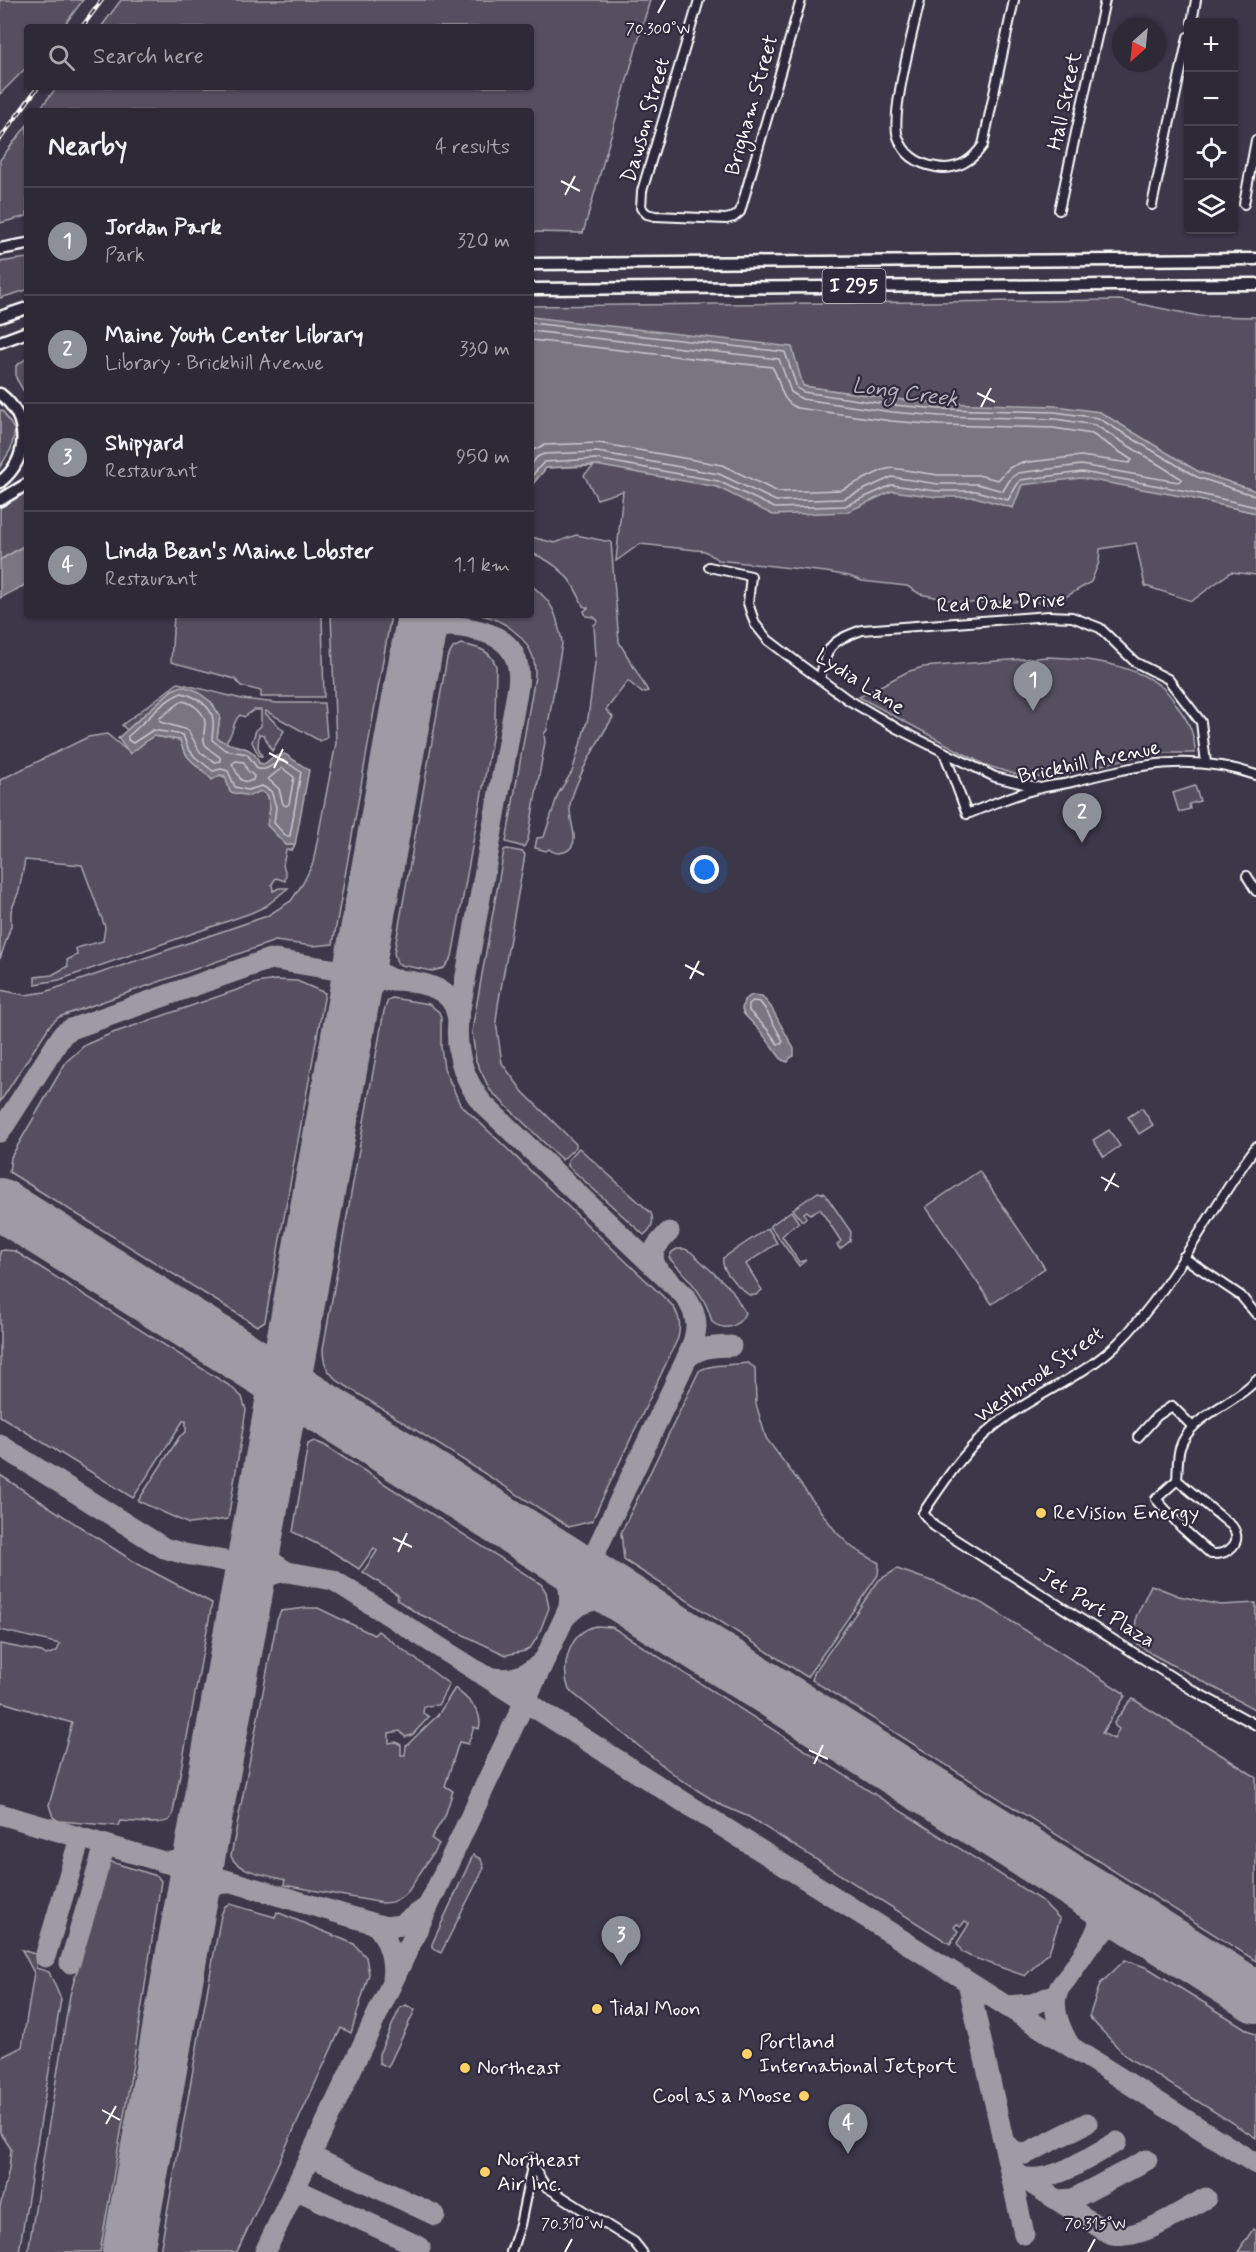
<!DOCTYPE html>
<html lang="en">
<head>
<meta charset="utf-8">
<style>
  body { margin:0; font-family:Mynerve,sans-serif; background:#393542; color:#f1f3f6 }
  .controls { position:absolute; right:18px; top:18px; display:grid; overflow:hidden; border-radius:6px; box-shadow:0 2px 4px #0004 }
  .controls button { width:54px; height:54px; display:grid; place-items:center; padding:0; border:0; border-bottom:2px solid #484552; background:#2d2937; color:#f1f3f6; font:30px sans-serif }
  .compass { position:absolute; left:1112px; top:18px; width:54px; height:54px; border-radius:50%; background:#2d2937; box-shadow:0 2px 4px #0004; rotate:207deg }
  .you { position:absolute; left:705px; top:870px; width:21px; height:21px; margin:-15px; border:4px solid #fff; border-radius:50%; background:#1a73e8; box-shadow:0 0 0 9px #1a73e833 }
  .badge { display:grid; place-items:center; width:39px; height:39px; border-radius:50%; background:#8c9099; color:#fff; font-size:20px; font-weight:700 }
  .pin { position:absolute; translate:-50% -50px; filter:drop-shadow(0 2px 3px #0008) }
  .pin::after { content:''; position:absolute; top:32px; width:21px; height:18px; background:inherit; clip-path:polygon(0 0,100% 0,50% 100%) }
  .list { margin:0; padding:0; list-style:none }
  h2 { display:flex; justify-content:space-between; align-items:center; height:78px; margin:0; padding:0 24px; font-size:26px }
  h2 small { font-size:20px; font-weight:400; color:#a7a6ad }
  .list li { display:grid; grid-template-columns:39px 1fr auto; gap:18px; align-items:center; box-sizing:border-box; height:108px; padding:0 24px; border-top:2px solid #484552 }
  .list b { display:block; font-size:22px; white-space:nowrap }
  .list p { margin:0; font-size:20px; white-space:nowrap; color:#a7a6ad }
  .list em { font-size:20px; font-style:normal; color:#a7a6ad }
  .icon { flex:none; width:33px; height:33px; fill:none; stroke:currentColor; stroke-width:2; stroke-linecap:round; stroke-linejoin:round }
  .map { position:relative; flex:none; width:1256px; height:2252px; overflow:hidden }
  .search { position:absolute; background:#2d2937; box-shadow:0 2px 4px #0004; left:24px; top:24px; width:510px; height:66px; display:flex; align-items:center; gap:15px; box-sizing:border-box; padding:0 21px; border-radius:6px; color:#a7a6ad; font-size:22px }
  .panel { position:absolute; background:#2d2937; box-shadow:0 2px 4px #0004; left:24px; top:108px; width:510px; height:510px; border-radius:6px }
  .map>svg:first-child { display:block }
  .green { fill:#555060; stroke:#aaa8b0; stroke-width:1.5 }
  .water { fill:#797682; stroke:#afadb4; stroke-width:1.5 }
  .lines { fill:none; stroke-linecap:round; stroke-linejoin:round }
  .shore { stroke:#c9c8cd; stroke-width:1.5 }
  .taxiway { stroke:#9e9ba4; stroke-width:21 }
  .runway { stroke:#9e9ba4; stroke-width:52 }
  .minor-casing { stroke:#fff; stroke-width:12 }
  .highway-casing { stroke:#fff; stroke-width:15 }
  .minor { stroke:#2f2a3d; stroke-width:8 }
  .highway { stroke:#2f2a3d; stroke-width:10 }
  .rail-casing { stroke:#fff; stroke-width:4.5 }
  .rail { stroke:#2f2a3d; stroke-width:2; stroke-dasharray:7; stroke-linecap:butt }
  .ticks { fill:none; stroke:#fff; stroke-width:2 }
  .poi-dot { fill:#ffd166; stroke:#2f2a3d; stroke-width:2 }
  .labels { text-anchor:middle; dominant-baseline:central; stroke-width:4.5; stroke-linejoin:round; paint-order:stroke }
  .shield { fill:#2f2a3d; stroke:#c1bfc5; stroke-width:1.5 }
  .shield-label { font-size:20px; font-weight:bold; fill:#fff }
  .street-label { font-size:21px; fill:#fff; stroke:#2f2a3d }
  .poi-label { font-size:21px; fill:#fff; stroke:#2f2a3d; text-anchor:start }
  .water-label { font-size:22px; font-style:italic; fill:#b5b4ba; stroke:#2f2a3d }
  .ticks-label { font-size:15px; text-anchor:middle; fill:#fff; stroke:#2f2a3d; stroke-width:4.5; stroke-linejoin:round; paint-order:stroke }
</style>
</head>
<body>
<div class="map">
<svg width="1256" height="2252" viewBox="0 0 1256 2252">
  <rect width="100%" height="100%" fill="#3c3749"/>
  <filter id="ink" filterUnits="userSpaceOnUse"><feTurbulence type="fractalNoise" baseFrequency=".0167" numOctaves="2"/><feDisplacementMap in="SourceGraphic" scale="12" xChannelSelector="R" yChannelSelector="G"/><feConvolveMatrix kernelMatrix="1 2 1 2 8 2 1 2 1" color-interpolation-filters="sRGB"/></filter>
  <g filter="url(#ink)">
    <g class="green">
      <polygon points="0,0 83,0 63,27 27,27 27,67 0,94"/>
      <polygon points="121,0 650,0 583,233 531,232 531,111 38,111 57,87 531,87 531,27 101,27"/>
      <polygon points="27,125 27,216 0,223 0,160"/>
      <polygon points="27,258 27,290 0,298 0,262"/>
      <polygon points="1120,300 1199,316 1256,317 1256,491 1199,472 1159,449 941,403 893,399 803,386 531,389 531,306"/>
      <polygon points="27,358 27,397 16,378 16,366"/>
      <polygon points="690,395 1186,497 1256,513 1256,575 1231,572 1192,601 1145,586 1136,543 1100,549 1099,562 1091,582 1052,605 1030,601 964,603 920,594 907,586 862,581 849,576 826,572 718,560 705,551 640,544 616,561 623,491 597,499 584,475 594,466 546,468 531,486 531,413"/>
      <polygon points="0,410 3,411 15,431 11,449 0,467"/>
      <polygon points="27,489 27,544 0,560 0,508"/>
      <path d="M576,535L611,542L619,642L648,691L642,693L628,681L606,710L613,717C597,743 580,771 571,800C566,816 579,836 572,846C567,854 555,855 549,849L546,851L535,848L537,838L544,837L558,794L572,772L588,718L596,656L594,625L598,621L594,617L586,616L584,611L588,608L583,606C573,579 558,563 531,553V537L555,543Z"/>
      <path d="M531,585C545,596 555,607 558,625C559,632 562,634 562,644L547,730L544,734L545,742L528,839L524,847L506,842L535,676C535,670 535,662 533,657C525,635 502,619 481,615H531Z"/>
      <polygon points="174,615 322,615 324,697 261,697 261,691 241,686 235,679 171,662"/>
      <polygon points="331,615 391,615 333,944 313,946 275,941 59,1017 50,1025 0,1102 0,990 25,995 45,992 267,916 291,901 303,883 313,863 336,743"/>
      <path d="M461,644C478,648 490,649 496,666L495,722L452,957L444,968L432,971L401,965L397,963L394,953L447,658L453,648Z"/>
      <path d="M1048,657C1084,658 1134,664 1163,688C1170,694 1175,702 1180,710C1190,723 1195,736 1195,753H1166L1138,756L1048,778L1021,776L985,765L859,697L907,672L923,667Z"/>
      <path d="M178,683L242,699L277,703H324L327,738L320,741L266,711L265,713L284,731L272,751L264,735L259,734L258,747L262,756H259L252,742L256,730L261,726V710H254L244,717L240,715C232,722 234,733 227,740V745L217,738L220,716L211,702L182,687L172,690L127,730L122,725Z"/>
      <polygon points="107,734 130,753 153,736 180,740 196,766 202,769 212,779 220,775 256,793 261,791 268,796 270,808 286,845 295,845 292,850 286,850 283,865 286,874 285,881 276,878 272,884 273,891 279,888 288,888 266,906 251,913 59,980 35,984 35,977 52,975 68,966 67,960 77,955 76,948 103,941 105,927 82,865 25,860 19,891 11,911 11,926 0,959 0,780 88,737"/>
      <polygon points="1195,786 1200,801 1189,804 1190,809 1179,812 1173,793"/>
      <polygon points="507,849 523,852 525,855 498,1005 496,1022 502,1063 523,1092 576,1144 576,1147 562,1160 490,1090 476,1061 472,1031 504,850"/>
      <polygon points="275,980 297,981 325,993 265,1321 257,1326 9,1172 11,1157 66,1062 85,1045 110,1034 257,983"/>
      <path d="M392,998L429,1004L439,1012L441,1018V1047L444,1068L460,1104L672,1305C680,1316 681,1325 678,1338L592,1521L569,1527L338,1381C327,1371 323,1364 323,1349L384,1011L388,1000Z"/>
      <polygon points="1142,1108 1153,1125 1139,1134 1128,1117"/>
      <polygon points="1109,1130 1120,1146 1104,1157 1093,1140"/>
      <path d="M579,1148L651,1213C655,1223 651,1229 644,1235L568,1166V1160Z"/>
      <polygon points="979,1171 1045,1268 992,1304 926,1207"/>
      <polygon points="818,1192 825,1194 851,1232 850,1241 840,1249 837,1245 841,1241 820,1209 810,1214 807,1211 804,1213 806,1218 802,1221 793,1209"/>
      <polygon points="791,1211 799,1223 793,1226 782,1236 799,1262 806,1260 799,1266 770,1226"/>
      <path d="M768,1228L777,1243L746,1264L762,1290L756,1295H749C739,1287 720,1270 723,1258Z"/>
      <path d="M677,1249H685L691,1252L732,1290L745,1313C739,1327 725,1332 712,1322C706,1295 687,1277 669,1258L672,1252Z"/>
      <polygon points="5,1250 15,1251 32,1262 230,1386 242,1397 246,1410 228,1519 189,1524 138,1501 180,1436 186,1432 186,1421 183,1421 133,1498 0,1416 0,1251"/>
      <path d="M748,1363L755,1368L756,1404L766,1438L837,1533L853,1548L879,1563L878,1575L807,1677L624,1560L621,1533L699,1371C709,1364 734,1365 748,1363Z"/>
      <polygon points="314,1441 324,1445 541,1584 546,1592 549,1608 538,1636 531,1647 525,1651 506,1655 417,1613 397,1600 398,1595 363,1572 377,1551 374,1548 359,1569 331,1551 293,1532 308,1444"/>
      <path d="M0,1475L136,1563L212,1603L174,1807C173,1812 173,1817 169,1820C160,1826 131,1821 120,1821L118,1826L59,1821L53,1817L49,1805L72,1723L2,1702L0,1707V1644L42,1652L46,1655L57,1651L60,1644L0,1630Z"/>
      <polygon points="897,1569 937,1583 984,1604 1124,1693 1125,1696 1102,1733 1114,1739 1119,1729 1115,1726 1114,1723 1129,1702 1133,1699 1256,1777 1256,1961 812,1680 814,1673 879,1580"/>
      <polygon points="1151,1585 1179,1596 1220,1605 1256,1603 1256,1710 1152,1654 1135,1642 1136,1617"/>
      <path d="M306,1608H318L374,1635L378,1631L449,1684L438,1705L424,1706L423,1713L429,1717L412,1735L405,1737L400,1731L389,1733V1743L396,1742L401,1745V1755H405L406,1746L438,1715L455,1688C467,1699 484,1710 479,1729L474,1727L468,1744L459,1742L445,1786L453,1791L445,1816L431,1838L439,1844L407,1893C399,1900 393,1903 383,1903L284,1885L285,1880C271,1876 235,1871 231,1856L277,1620L281,1611Z"/>
      <path d="M596,1626L612,1627L1042,1901L1060,1919L1049,1952L1025,1976L969,1956L962,1952L957,1943L969,1924L965,1921L961,1926L957,1924L954,1927L958,1931L950,1944L749,1817L721,1805L681,1780L569,1690C560,1666 569,1632 596,1626Z"/>
      <polygon points="473,1855 481,1859 484,1868 441,1953 432,1947 432,1944"/>
      <polygon points="108,1861 157,1876 161,1881 133,2064 100,2252 28,2252 70,1995"/>
      <polygon points="230,1904 275,1917 277,1912 354,1944 366,1957 369,1974 351,2033 341,2028 237,2252 160,2252 221,1915 225,1906"/>
      <polygon points="22,1950 35,1954 36,1968 49,1972 61,1999 19,2252 0,2252 0,2207 9,2169 11,2149 0,2132 0,2058 22,2047 34,1973"/>
      <polygon points="1125,1960 1148,1968 1256,2035 1256,2138 1127,2057 1089,2017 1100,1984"/>
      <polygon points="406,2005 415,2010 388,2067 379,2063 379,2054 400,2008"/>
      <polygon points="1253,2229 1256,2231 1256,2252 1238,2252"/>
    </g>
    <g class="water">
      <polygon points="531,317 792,347 803,386 893,399 941,403 1056,406 1100,412 1199,472 1256,491 1256,513 1186,497 1081,478 1022,485 1013,508 975,497 937,497 892,491 847,512 773,515 717,487 595,465 546,468 531,486"/>
      <polygon points="27,544 27,584 0,598 0,560"/>
      <path d="M182,686L195,690L211,702L220,716L217,738C234,750 252,742 259,763L264,764L273,757L285,754L309,770L295,845H286L267,825L270,808L268,796L261,791L249,796L230,792L225,776L220,775L212,780C200,766 184,760 180,740L153,736L130,754L118,738L172,690Z"/>
      <polygon points="752,995 762,996 771,1007 794,1049 794,1056 790,1058 788,1062 782,1060 762,1033 744,1014 742,1009 744,1000"/>
    </g>
    <g class="lines">
      <g class="shore">
        <polyline points="531,323 785,352 797,388 803,392 893,405 940,409 1055,412 1098,418 1197,477 1256,496"/>
        <polyline points="531,331 779,359 791,392 802,399 892,412 940,416 1055,419 1095,425 1182,479 1178,482 1081,465 1018,473 1011,478 1003,491 977,484 938,484 892,477 843,499 776,501 719,474 597,452 544,454 537,457 531,465"/>
        <path d="M531,340L772,367C782,381 778,400 797,408L891,421L939,425L1054,428L1092,434L1132,460L1129,463L1081,456L1020,463L1009,468L998,480L978,475H938L892,468L883,470L841,490L778,492L722,465L599,443L544,445L531,451"/>
        <polyline points="531,477 544,462 596,459 718,481 775,508 845,506 892,485 937,491 976,491 1008,500 1020,480 1082,472 1187,491 1256,507"/>
        <path d="M182,693C195,696 212,706 213,720C214,727 212,733 212,740L225,750L247,754L258,769C268,771 273,763 283,760L301,772L290,836H286L274,823L276,807L271,791L262,786L248,790L235,787L228,771L221,769L213,771L195,757L188,748L183,735L153,730L133,743L128,740V736C145,723 162,700 182,693Z"/>
        <path d="M182,701C193,703 205,712 205,724C205,730 202,737 205,744C208,750 215,753 220,757V761L215,762L200,752L188,730L160,722V718Z"/>
        <polygon points="236,761 244,762 247,770 254,776 253,780 247,782 241,780 232,764"/>
        <polygon points="282,768 294,777 289,804 286,806 283,804 279,789 268,779"/>
        <polygon points="753,1001 760,1002 766,1010 783,1041 781,1044 778,1044 767,1029 749,1011 749,1004"/>
      </g>
      <g class="taxiway">
        <path d="M364,942C368,959 373,971 389,978"/>
        <path d="M352,1010C356,1000 360,990 370,984C386,975 433,982 446,995C454,1001 456,1010 458,1019"/>
        <polyline points="0,1132 63,1034 71,1029 270,959 392,979"/>
        <polyline points="0,1203 4,1207"/>
        <path d="M656,1267C648,1251 659,1243 669,1232"/>
        <path d="M687,1358C700,1346 714,1347 731,1346"/>
        <polyline points="0,1445 164,1548 185,1554 333,1580 1256,2164"/>
        <path d="M259,1530C263,1552 265,1560 286,1571"/>
        <path d="M549,1550C564,1567 572,1583 569,1606"/>
        <path d="M247,1598C257,1583 265,1574 283,1572"/>
        <path d="M566,1616C587,1595 610,1596 636,1606"/>
        <path d="M485,1676C507,1683 528,1676 544,1660"/>
        <polyline points="0,1814 386,1927 401,1925 426,1908"/>
        <path d="M163,1862C184,1864 194,1852 203,1834"/>
        <path d="M188,1921C195,1899 204,1882 230,1883"/>
        <path d="M376,1925C389,1939 395,1961 392,1980"/>
        <path d="M1092,1943C1111,1922 1120,1919 1147,1927"/>
        <polyline points="45,1957 80,1838"/>
        <polyline points="70,1963 105,1845"/>
        <polyline points="968,1982 1024,2234"/>
        <polyline points="1006,2006 1033,2004 1056,1994"/>
        <path d="M1070,2046C1062,2033 1051,2010 1057,1993C1058,1988 1064,1982 1067,1978C1078,1961 1102,1933 1100,1912C1099,1902 1091,1896 1085,1889"/>
        <polyline points="1005,2144 1017,2153 1026,2154 1087,2123"/>
        <polyline points="310,2156 435,2215"/>
        <path d="M1009,2165L1021,2177L1107,2232C1134,2246 1181,2211 1206,2198"/>
        <path d="M1021,2177C1052,2185 1090,2156 1117,2142"/>
        <polyline points="295,2189 420,2247"/>
        <polyline points="1057,2200 1073,2199 1147,2160"/>
        <path d="M265,2252L687,1358C698,1333 701,1318 684,1295L483,1104C463,1079 455,1051 458,1020L518,687C523,648 501,634 467,628C456,626 445,624 434,630C426,635 421,644 416,652"/>
      </g>
      <g class="runway">
        <polyline points="0,1204 1256,1997"/>
        <polyline points="128,2252 423,615"/>
      </g>
      <defs>
        <g id="minor">
          <polyline points="699,0 642,191 641,208 647,214 655,216 726,219 734,217 740,212 801,0"/>
          <path d="M920,0C914,28 890,114 898,137C904,155 918,164 936,167C956,171 972,161 983,145L1014,0"/>
          <polyline points="1192,22 1196,0"/>
          <polyline points="1244,204 1256,140"/>
          <polyline points="1152,205 1188,37"/>
          <polyline points="1059,210 1105,0"/>
          <polyline points="709,567 751,576 748,603 755,624 768,640 802,666 847,699 898,729 944,752 995,777 1040,788"/>
          <path d="M820,679C828,645 829,642 862,630L1049,616L1072,617L1100,628L1135,662L1168,679L1201,722L1206,763"/>
          <path d="M944,752L967,814C991,805 1016,793 1041,788C1051,785 1062,785 1072,782C1137,765 1190,752 1256,775"/>
          <polyline points="1247,876 1256,891"/>
          <path d="M1256,1147C1208,1211 1174,1288 1117,1344C1085,1375 1041,1392 1006,1417C970,1442 947,1477 923,1513L934,1526L1194,1691L1256,1725"/>
          <polyline points="1183,1257 1241,1296 1256,1314"/>
          <polyline points="1138,1437 1157,1416 1172,1406 1193,1427"/>
          <path d="M1177,1480L1232,1526C1244,1542 1229,1555 1211,1554L1181,1527L1156,1499Z"/>
          <path d="M1177,1480C1178,1470 1177,1458 1180,1448C1191,1414 1234,1405 1256,1380"/>
          <polyline points="532,2158 534,2168 545,2186 634,2242 642,2252"/>
          <polyline points="511,2252 520,2225 532,2166"/>
        </g>
        <g id="highway">
          <polyline points="0,249 27,244"/>
          <polyline points="531,264 1256,259"/>
          <polyline points="531,289 1256,284"/>
          <polyline points="0,317 27,308"/>
          <polyline points="0,342 27,332"/>
          <path d="M0,394C30,417 30,459 0,482"/>
          <polyline points="0,500 27,484"/>
        </g>
      </defs>
      <use href="#minor" class="minor-casing"/>
      <use href="#highway" class="highway-casing"/>
      <use href="#minor" class="minor"/>
      <use href="#highway" class="highway"/>
      <defs>
        <g id="rail">
          <polyline points="82,27 102,0"/>
          <polyline points="0,139 38,87"/>
        </g>
      </defs>
      <use href="#rail" class="rail-casing"/>
      <use href="#rail" class="rail"/>
    </g>
  </g>
  <path class="ticks" d="M658,13L665,0M561,181L580,191M565,195L575,176M977,393L995,402M981,407L991,388M269,753L288,763M274,768L283,749M685,965L704,975M690,979L699,961M1101,1177L1119,1187M1105,1191L1115,1173M393,1538L412,1547M398,1552L407,1533M809,1750L828,1759M814,1764L823,1745M102,2110L120,2120M106,2124L116,2106M565,2252L572,2239M1088,2252L1095,2239"/>
  <g class="poi-dot">
    <circle cx="1041" cy="1513" r="6"/>
    <circle cx="597" cy="2009" r="6"/>
    <circle cx="747" cy="2054" r="6"/>
    <circle cx="465" cy="2068" r="6"/>
    <circle cx="804" cy="2096" r="6"/>
    <circle cx="485" cy="2172" r="6"/>
  </g>
  <g class="labels">
    <rect class="shield" x="822.5" y="269" width="63" height="34" rx="4.5"/>
    <g class="shield-label">
      <text x="854" y="286">I 295</text>
    </g>
    <g class="street-label">
      <text transform="translate(1065 101) rotate(-78)">Hall Street</text>
      <text transform="translate(752 105) rotate(-74)">Brigham Street</text>
      <text transform="translate(646 120) rotate(-74)">Dawson Street</text>
      <text transform="translate(1001 603) rotate(-3)">Red Oak Drive</text>
      <text transform="translate(860 682) rotate(33)">Lydia Lane</text>
      <text transform="translate(1089 762) rotate(-12)">Brickhill Avenue</text>
      <text transform="translate(1039 1375) rotate(-35)">Westbrook Street</text>
      <text transform="translate(1097 1608) rotate(32)">Jet Port Plaza</text>
    </g>
    <g class="poi-label">
      <text x="1053" y="1513">ReVision Energy</text>
      <text x="609" y="2009">Tidal Moon</text>
      <text x="759" y="2042">Portland<tspan x="759" dy="24">International Jetport</tspan></text>
      <text x="477" y="2068">Northeast</text>
      <text x="792" y="2096" text-anchor="end">Cool as a Moose</text>
      <text x="497" y="2160">Northeast<tspan x="497" dy="24">Air Inc.</tspan></text>
    </g>
    <g class="water-label">
      <text transform="translate(905 393) rotate(8)">Long Creek</text>
    </g>
  </g>
  <g class="ticks-label">
    <text x="658" y="34">70.300°W</text>
    <text x="572" y="2229">70.310°W</text>
    <text x="1095" y="2229">70.315°W</text>
  </g>
</svg>
<div class="controls">
<button>+</button>
<button>−</button>
<button><svg class="icon" aria-label="locate" viewBox="0 0 24 24"><circle cx="12" cy="12" r="6"/><path d="M12 2v4M12 18v4M2 12h4M18 12h4"/></svg></button>
<button><svg class="icon" aria-label="layers" viewBox="0 0 24 24"><path d="M12 4l9 5-9 5-9-5zM3 14l9 5 9-5"/></svg></button>
</div>
<svg class="compass" viewBox="-18 -18 36 36"><path d="M0-13l5 13h-10z" fill="#e53935"/><path d="M0 13l5-13h-10z" fill="#a7a6ad"/></svg>
<div class="you"></div>
<div class="pin badge" style="left:1033px;top:711px">1</div>
<div class="pin badge" style="left:1082px;top:843px">2</div>
<div class="pin badge" style="left:621px;top:1966px">3</div>
<div class="pin badge" style="left:848px;top:2154px">4</div>
<div class="search"><svg class="icon" aria-label="search" viewBox="0 0 24 24"><circle cx="10" cy="10" r="6"/><path d="M15 15l6 6"/></svg>Search here</div>
<section class="panel">
<h2>Nearby<small>4 results</small></h2>
<ul class="list">
<li><span class="badge">1</span><div><b>Jordan Park</b><p>Park</p></div><em>320 m</em></li>
<li><span class="badge">2</span><div><b>Maine Youth Center Library</b><p>Library · Brickhill Avenue</p></div><em>330 m</em></li>
<li><span class="badge">3</span><div><b>Shipyard</b><p>Restaurant</p></div><em>950 m</em></li>
<li><span class="badge">4</span><div><b>Linda Bean's Maine Lobster</b><p>Restaurant</p></div><em>1.1 km</em></li>
</ul>
</section>
</div>
</body>
</html>
